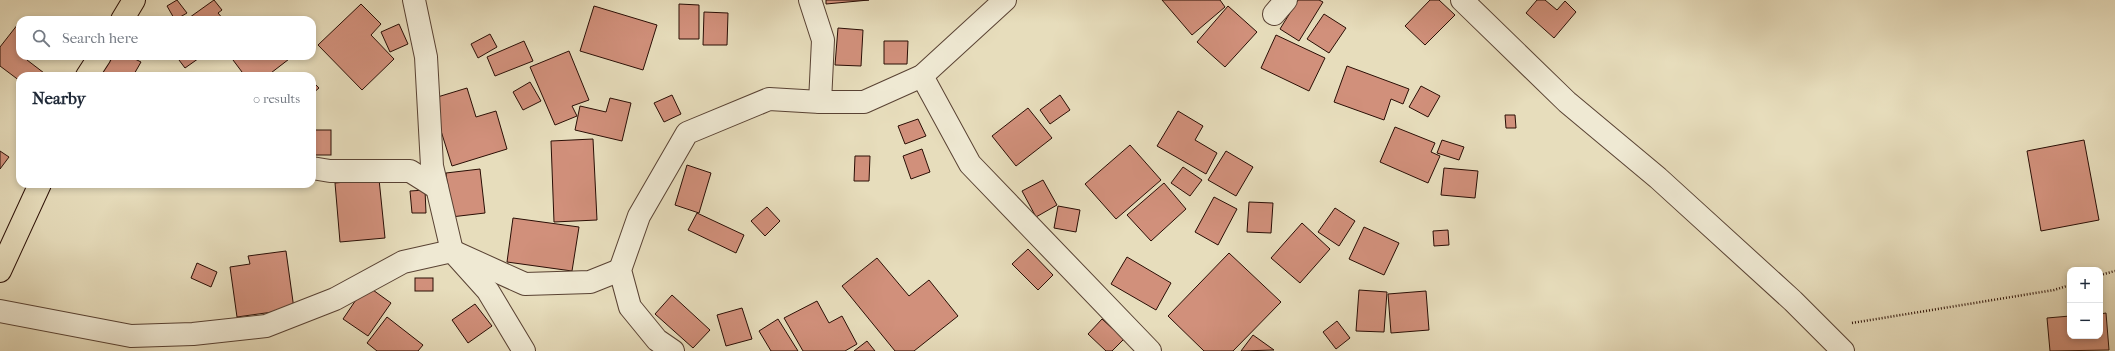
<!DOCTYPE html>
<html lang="en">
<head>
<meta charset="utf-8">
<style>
  body { margin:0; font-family:"IM FELL French Canon",serif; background:#f6f6f7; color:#1f2937 }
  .controls { position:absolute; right:12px; bottom:12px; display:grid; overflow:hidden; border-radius:8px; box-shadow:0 2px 6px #0003 }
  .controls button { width:36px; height:36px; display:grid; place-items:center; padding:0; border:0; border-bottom:1px solid #e0e1e3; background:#fff; color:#1f2937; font:20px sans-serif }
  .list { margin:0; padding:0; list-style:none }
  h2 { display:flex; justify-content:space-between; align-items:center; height:52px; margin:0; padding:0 16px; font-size:17px }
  h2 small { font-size:13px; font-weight:400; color:#747a83 }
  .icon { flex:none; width:22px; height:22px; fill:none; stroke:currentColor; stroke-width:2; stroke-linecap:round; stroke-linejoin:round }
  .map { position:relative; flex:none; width:2115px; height:351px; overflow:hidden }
  .search { position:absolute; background:#fff; box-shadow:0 2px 6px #0003; left:16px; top:16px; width:300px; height:44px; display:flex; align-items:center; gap:10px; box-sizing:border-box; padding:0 14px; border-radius:12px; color:#747a83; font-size:15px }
  .panel { position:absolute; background:#fff; box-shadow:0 2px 6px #0003; left:16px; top:72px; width:300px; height:116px; border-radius:12px }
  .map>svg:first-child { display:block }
  .building { fill:#d1907b; stroke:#2a0e05 }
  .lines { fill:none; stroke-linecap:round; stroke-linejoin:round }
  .minor-casing { stroke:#594233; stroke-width:24 }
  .major-casing { stroke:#2a0e05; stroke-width:24 }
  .path { stroke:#2a0e05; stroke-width:2.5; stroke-dasharray:1 2; stroke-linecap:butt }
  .minor { stroke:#efe9d3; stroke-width:22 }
  .major { stroke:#e7ddbc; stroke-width:22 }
</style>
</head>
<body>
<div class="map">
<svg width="2115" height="351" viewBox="0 0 2115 351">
  <rect width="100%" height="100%" fill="#e7ddbc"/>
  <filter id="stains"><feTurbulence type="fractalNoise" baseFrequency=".005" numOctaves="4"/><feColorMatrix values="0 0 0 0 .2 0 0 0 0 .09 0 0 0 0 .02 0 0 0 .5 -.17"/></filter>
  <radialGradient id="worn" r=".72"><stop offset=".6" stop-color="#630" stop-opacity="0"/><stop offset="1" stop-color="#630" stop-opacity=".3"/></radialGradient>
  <g class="building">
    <polygon points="177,0 187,13 175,20 167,6"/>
    <polygon points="214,0 222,10 218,13 224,20 186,20"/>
    <polygon points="826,0 869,0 826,4"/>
    <polygon points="1162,0 1220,0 1225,7 1192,35"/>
    <polygon points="1298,0 1319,0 1323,2 1299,41 1280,29"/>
    <polygon points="1430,0 1439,0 1455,15 1425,45 1405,26"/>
    <polygon points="1537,0 1545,0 1557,10 1565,1 1576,12 1554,38 1526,13"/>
    <polygon points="361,4 381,24 371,35 394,59 362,90 318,45"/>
    <polygon points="679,4 699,5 699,39 679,39"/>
    <polygon points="594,6 657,25 643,70 580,51"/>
    <polygon points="1228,6 1257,32 1225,67 1197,42"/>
    <polygon points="704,12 728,13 727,45 703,45"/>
    <polygon points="1324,14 1346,28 1329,53 1307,39"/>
    <polygon points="18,24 20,26 20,56 31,56 27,60 48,76 20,76 20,81 0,66 0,47"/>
    <polygon points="399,24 408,44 390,52 381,32"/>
    <polygon points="838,28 863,30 861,66 835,65"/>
    <polygon points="490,34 497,47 478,58 471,44"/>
    <polygon points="1276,35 1325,58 1309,91 1261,68"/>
    <polygon points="524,41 533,61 495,76 487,57"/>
    <polygon points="884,41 908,41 907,64 884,64"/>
    <polygon points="569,51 589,100 572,106 577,116 555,125 530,67"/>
    <polygon points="107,56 129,56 141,62 133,76 104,76 98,73"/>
    <polygon points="176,56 202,56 185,68"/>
    <polygon points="230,56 293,56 267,76 245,76"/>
    <polygon points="1347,66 1409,89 1403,104 1391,99 1384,120 1334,102"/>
    <polygon points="312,81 319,88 312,94"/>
    <polygon points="530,82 541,101 523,110 513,92"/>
    <polygon points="1421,86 1440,96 1428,117 1409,107"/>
    <polygon points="467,88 476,117 496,111 507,149 452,166 431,99"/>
    <polygon points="672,95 681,114 664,122 654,103"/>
    <polygon points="1060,95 1070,110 1050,124 1040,110"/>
    <polygon points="610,98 631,103 622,141 575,130 580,106 606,112"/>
    <polygon points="1028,108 1052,138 1016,166 992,136"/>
    <polygon points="1178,111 1203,126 1195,140 1217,153 1206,174 1157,146"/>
    <polygon points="1505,115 1515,115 1516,128 1506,128"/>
    <polygon points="918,119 926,136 905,144 898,126"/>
    <polygon points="1395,127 1435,143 1431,152 1440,156 1428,183 1380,162"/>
    <rect x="312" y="130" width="19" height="25"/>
    <polygon points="593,139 597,220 554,222 551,141"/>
    <polygon points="1442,140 1464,147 1459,160 1437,153"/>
    <polygon points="2084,140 2099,220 2041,231 2027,151"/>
    <polygon points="1130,145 1161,180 1116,219 1085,184"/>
    <polygon points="922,149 930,172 911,179 903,156"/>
    <polygon points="0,151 9,157 0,169"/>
    <polygon points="1226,151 1253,167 1236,196 1208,180"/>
    <polygon points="855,156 870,156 869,181 854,181"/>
    <polygon points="687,165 711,173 699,213 675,205"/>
    <polygon points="1183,167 1202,180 1190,196 1171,183"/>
    <polygon points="1444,168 1478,171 1475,198 1441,195"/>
    <polygon points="480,169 485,213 451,217 446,173"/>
    <polygon points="379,179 385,238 340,242 335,183"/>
    <polygon points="1043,180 1057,205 1036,217 1022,191"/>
    <polygon points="1164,183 1186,209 1151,241 1127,215"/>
    <polygon points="425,190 426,213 412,213 410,191"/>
    <polygon points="1214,197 1237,209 1218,245 1195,232"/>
    <polygon points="1249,202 1273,203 1271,233 1247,232"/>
    <polygon points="1058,206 1080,210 1076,232 1054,228"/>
    <polygon points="767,207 780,221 765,236 751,221"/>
    <polygon points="1335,208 1355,221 1339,246 1318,232"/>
    <polygon points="697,213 744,235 736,253 688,230"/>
    <polygon points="513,218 579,227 572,271 507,262"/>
    <polygon points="1302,223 1330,249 1300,283 1271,258"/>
    <polygon points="1364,227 1399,243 1384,275 1349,259"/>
    <polygon points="1448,230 1449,245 1434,246 1433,231"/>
    <polygon points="1028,249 1053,275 1038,290 1012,264"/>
    <polygon points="286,251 294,309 237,317 230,267 250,264 248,256"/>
    <polygon points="1229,253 1281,302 1233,351 1204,351 1168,316"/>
    <polygon points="1127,257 1171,283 1156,310 1111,284"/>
    <polygon points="877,258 909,296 929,280 958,316 914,351 895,351 842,286"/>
    <polygon points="197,263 217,272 211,287 191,278"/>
    <rect x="415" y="278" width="18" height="13"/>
    <polygon points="366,285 391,303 368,336 343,319"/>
    <polygon points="1359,290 1387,292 1384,332 1356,331"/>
    <polygon points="1426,291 1429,330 1391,333 1388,294"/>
    <polygon points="672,295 710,330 693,348 655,314"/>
    <polygon points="817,301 829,323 842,316 857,344 845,351 803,351 784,318"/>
    <polygon points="475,304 492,326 468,343 452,320"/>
    <polygon points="742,308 752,339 726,346 717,315"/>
    <polygon points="2106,313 2109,350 2050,351 2047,318 2070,316 2070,336 2100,336 2100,314"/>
    <polygon points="387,317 423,345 418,351 377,351 367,343"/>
    <polygon points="778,319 798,351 771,351 759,331"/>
    <polygon points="1102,319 1124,339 1112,351 1106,351 1088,334"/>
    <polygon points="1337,321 1350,338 1336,349 1323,332"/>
    <polygon points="1253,335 1274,350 1241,351"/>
    <polygon points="867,341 875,351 854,351"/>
  </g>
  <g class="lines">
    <defs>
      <g id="minor">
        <polyline points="414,0 426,57 432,166 452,251 488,291 524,351"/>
        <polyline points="810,0 823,40 820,102"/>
        <polyline points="1462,0 1567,102 1658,178 1793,301 1843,351"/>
        <polyline points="1274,14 1286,0"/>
        <polyline points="922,76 970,164 1150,351"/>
        <polyline points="312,168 330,171 410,171 437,188"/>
        <polyline points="0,311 131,336 193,334 266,326 335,299 403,262 452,251 525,284 590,282 620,270"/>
        <polyline points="673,351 657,340 630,307 620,270 639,216 687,133 769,99 820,102 864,102 922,76 1005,0"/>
      </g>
      <g id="major">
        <polyline points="122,20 134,0"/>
        <polyline points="87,76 100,56"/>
        <polyline points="0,271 40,184"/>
      </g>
    </defs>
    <use href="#minor" class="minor-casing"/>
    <use href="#major" class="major-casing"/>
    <g class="path">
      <polyline points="2100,275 2115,271"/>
      <polyline points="1852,323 2054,290 2070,285"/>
    </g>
    <use href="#minor" class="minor"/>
    <use href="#major" class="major"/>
  </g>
  <rect width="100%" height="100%" filter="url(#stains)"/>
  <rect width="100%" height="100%" fill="url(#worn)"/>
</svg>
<div class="controls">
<button>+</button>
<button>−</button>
</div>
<div class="search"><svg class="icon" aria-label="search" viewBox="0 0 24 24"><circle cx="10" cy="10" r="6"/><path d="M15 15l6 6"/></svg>Search here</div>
<section class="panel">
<h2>Nearby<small>0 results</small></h2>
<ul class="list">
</ul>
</section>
</div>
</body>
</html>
